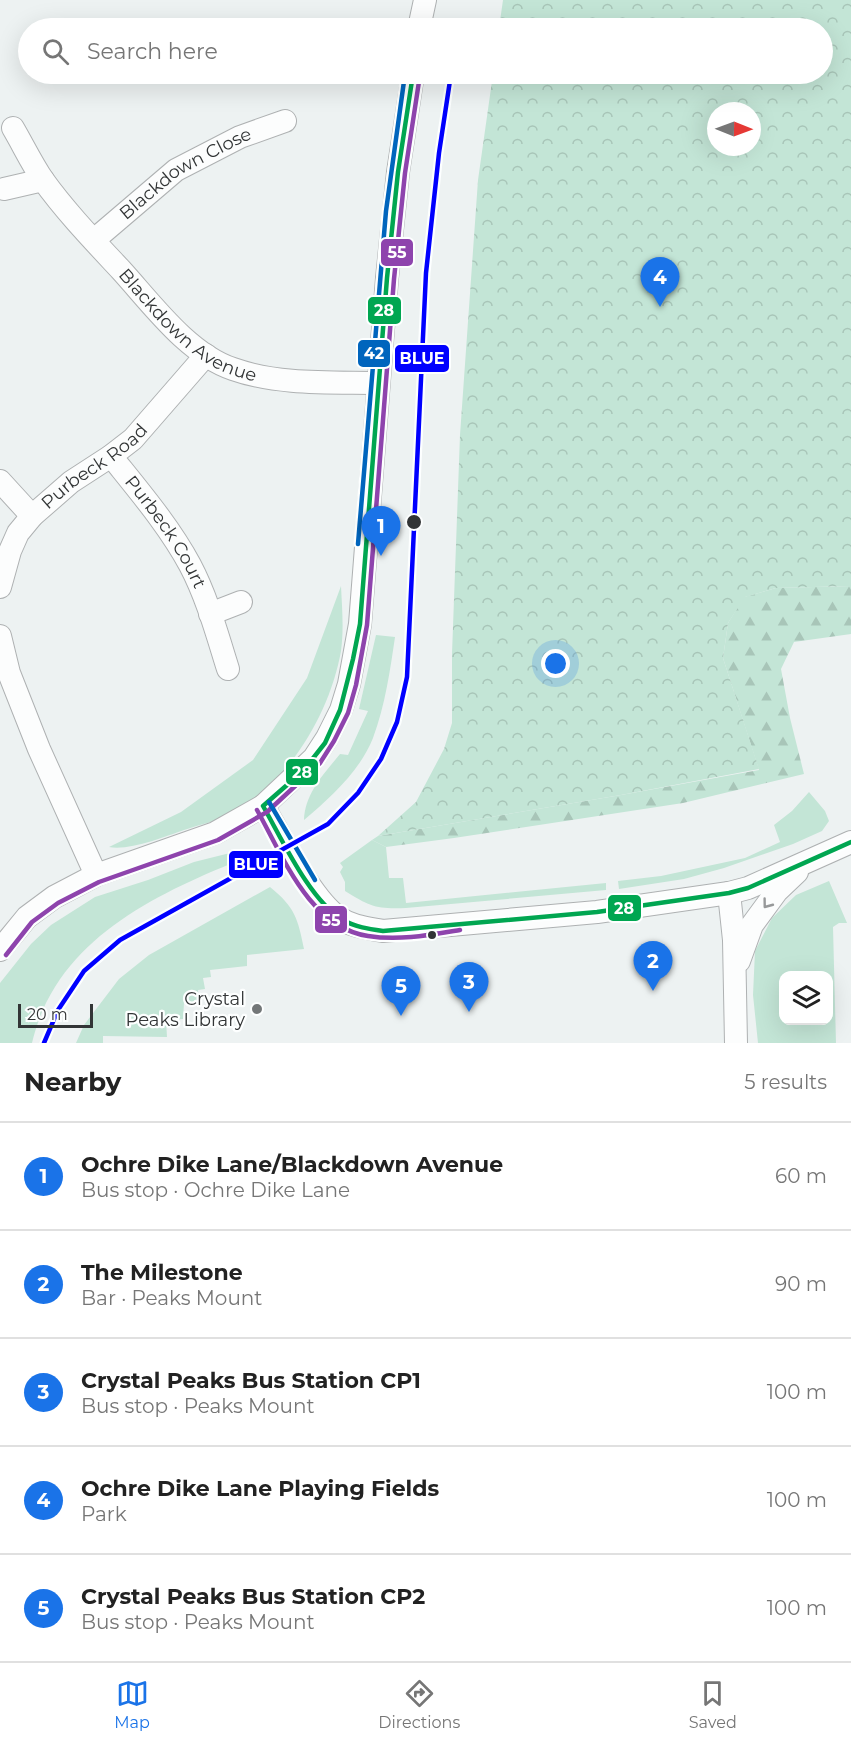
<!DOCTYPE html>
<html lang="en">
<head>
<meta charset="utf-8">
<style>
  body { margin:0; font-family:Montserrat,sans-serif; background:#f6f6f6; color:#222 }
  .controls { position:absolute; right:18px; bottom:18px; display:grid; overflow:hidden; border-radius:12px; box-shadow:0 6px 24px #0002 }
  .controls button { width:54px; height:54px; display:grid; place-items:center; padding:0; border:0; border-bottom:2px solid #e0e0e0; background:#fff; color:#222; font:30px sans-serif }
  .compass { position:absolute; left:707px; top:102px; width:54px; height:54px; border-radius:50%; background:#fff; box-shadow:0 6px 24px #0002; rotate:91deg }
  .scale { position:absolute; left:18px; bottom:15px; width:75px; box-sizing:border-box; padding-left:6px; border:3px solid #323536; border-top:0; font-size:16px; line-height:21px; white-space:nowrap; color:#323536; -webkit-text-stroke:4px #fdffff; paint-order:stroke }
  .you { position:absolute; left:556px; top:664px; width:21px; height:21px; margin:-15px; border:4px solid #fff; border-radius:50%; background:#1a73e8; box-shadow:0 0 0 9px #1a73e833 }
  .badge { display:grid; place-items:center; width:39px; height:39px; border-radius:50%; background:#1a73e8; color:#fff; font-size:20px; font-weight:700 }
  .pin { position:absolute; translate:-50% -50px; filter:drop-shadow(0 2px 3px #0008) }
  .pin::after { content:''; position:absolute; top:32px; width:21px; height:18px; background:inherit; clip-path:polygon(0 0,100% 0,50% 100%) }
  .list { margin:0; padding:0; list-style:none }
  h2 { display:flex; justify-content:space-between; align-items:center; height:78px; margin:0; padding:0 24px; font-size:26px }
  h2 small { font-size:20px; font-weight:400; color:#767676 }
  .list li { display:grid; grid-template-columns:39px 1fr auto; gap:18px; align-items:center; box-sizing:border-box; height:108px; padding:0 24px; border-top:2px solid #e0e0e0 }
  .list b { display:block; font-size:22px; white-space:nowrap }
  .list p { margin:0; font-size:20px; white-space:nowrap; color:#767676 }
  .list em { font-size:20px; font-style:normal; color:#767676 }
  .icon { flex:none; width:33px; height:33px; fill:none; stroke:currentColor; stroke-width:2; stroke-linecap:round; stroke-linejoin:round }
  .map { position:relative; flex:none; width:851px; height:1043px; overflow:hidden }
  .search { position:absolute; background:#fff; box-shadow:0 6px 24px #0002; left:18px; right:18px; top:18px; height:66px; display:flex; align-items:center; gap:15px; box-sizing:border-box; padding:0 21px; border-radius:33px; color:#767676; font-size:22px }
  .sheet { height:618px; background:#fff }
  nav { display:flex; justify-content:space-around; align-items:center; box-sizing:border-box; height:84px; border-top:2px solid #e0e0e0; background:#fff; font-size:16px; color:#767676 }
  nav a { display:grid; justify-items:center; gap:3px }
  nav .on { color:#1a73e8 }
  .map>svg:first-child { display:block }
  .grass { fill:#c3e5d6; fill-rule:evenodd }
  .forest { fill:url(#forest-firs) }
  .park { fill:url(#park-crowns); fill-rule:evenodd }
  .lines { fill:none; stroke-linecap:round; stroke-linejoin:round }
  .street-casing { stroke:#aeb1b2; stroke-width:24 }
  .street { stroke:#fcfdfd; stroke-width:22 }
  .bus-1-casing { stroke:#fdffff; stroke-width:9 }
  .bus-2-casing { stroke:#fdffff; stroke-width:9 }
  .bus-3-casing { stroke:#fdffff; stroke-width:9 }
  .bus-1 { stroke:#00a651; stroke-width:4.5 }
  .bus-2 { stroke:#8e44ad; stroke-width:4.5 }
  .bus-3 { stroke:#0065bd; stroke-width:4.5 }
  .tram-1-casing { stroke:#fdffff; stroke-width:9 }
  .tram-1 { stroke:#00f; stroke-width:4.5 }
  .oneway { stroke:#97999a }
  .stop-dot { fill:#323536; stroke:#fdffff; stroke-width:2 }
  .poi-dot { fill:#737778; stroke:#fdffff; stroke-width:2 }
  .labels { text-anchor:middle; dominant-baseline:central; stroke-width:4.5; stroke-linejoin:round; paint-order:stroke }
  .street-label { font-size:18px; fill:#323536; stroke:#fdffff }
  .poi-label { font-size:18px; fill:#323536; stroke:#fdffff; text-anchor:end }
  .line-badge { stroke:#fdffff; stroke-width:2 }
  .badge-label { font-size:16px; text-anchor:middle; font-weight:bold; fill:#fff }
</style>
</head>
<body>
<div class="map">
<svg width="851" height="1043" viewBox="0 0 851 1043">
  <defs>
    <pattern id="forest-firs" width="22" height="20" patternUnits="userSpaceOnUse" patternTransform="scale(1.5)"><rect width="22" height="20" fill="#c3e5d6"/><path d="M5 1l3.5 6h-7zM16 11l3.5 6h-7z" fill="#a8c5b8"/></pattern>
    <pattern id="park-crowns" width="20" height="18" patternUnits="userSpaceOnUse" patternTransform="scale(1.5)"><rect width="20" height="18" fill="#c3e5d6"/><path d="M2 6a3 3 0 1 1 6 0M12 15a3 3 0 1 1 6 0" fill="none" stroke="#a8c5b8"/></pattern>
  </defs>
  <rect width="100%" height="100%" fill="#edf2f2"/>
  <g class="grass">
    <path d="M341,586C342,607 344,629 341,651C330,713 289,783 232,813C217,821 199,825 184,830C164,837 129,851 109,847L181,812L253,760L307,678Z"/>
    <path d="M376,635L395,637C390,671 385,706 373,738C360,771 330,798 304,820C305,793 324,774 340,754L348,755L368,711L359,709Z"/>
    <polygon points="809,792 825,811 829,821 822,831 793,844 724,868 684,879 619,889 618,881 661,876 745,858 780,842 774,825 792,811"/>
    <path d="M372,840L386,847L389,878H403L406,903L606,883V890L406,908C376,909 371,907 345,891V882L340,872L343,867L340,863Z"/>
    <path d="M238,851L255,854C162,891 57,936 32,1043H0V983L31,944L51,925L95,897L148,880L194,862Z"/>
    <path d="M829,881L847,923H839L833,927L836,1043H758L753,995L755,951L772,918L796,895ZM784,975H828V1020H784Z"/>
    <path d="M270,887C295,907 298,919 304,949L247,955V966L210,970L211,977L203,978L205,989L198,990L199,1001L184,1003L183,1019L166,1020L167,1037L103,1036V1043H76L84,1025L119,979L149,955Z"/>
  </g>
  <polygon class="forest" points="851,586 851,634 794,642 781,669 790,718 804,774 683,803 454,838 386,847 372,840 378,836 621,795 759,770 723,658 728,623 744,597 776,588"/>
  <path class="park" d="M503,0H851V586L776,588L745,597L728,623L723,658L759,769L621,795L378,836L416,802L444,749L452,723V654L460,435L478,180L493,74H822V28H499ZM716,111H752V147H716Z"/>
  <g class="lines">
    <defs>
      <g id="street">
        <polyline points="419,28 425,0"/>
        <path id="s1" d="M13,128C23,145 32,164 43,180C66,212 94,241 121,270C152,304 188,354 233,369C278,385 331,382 378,383"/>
        <polyline points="4,189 43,180"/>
        <path id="s2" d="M94,240L176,170L240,137L285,121"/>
        <path id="s3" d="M111,456C139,491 169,526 190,565C207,597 217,634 228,669"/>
        <polyline points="0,481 32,516"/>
        <path id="s4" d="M0,587L10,551L18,533L32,516L71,482L111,456L133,439L206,355"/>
        <polyline points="210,614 241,602"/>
        <polyline points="0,636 9,673 39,749 96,875"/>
        <path d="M263,806C282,837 310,897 338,917C352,927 367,928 383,931L597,912L729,893L748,888L851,842"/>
        <polyline points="729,893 734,940 736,1043"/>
        <polyline points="0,950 27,917 54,897 96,875 215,833 263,806 314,758 327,738 341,710 349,684 360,624 387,278 398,172 413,74"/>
        <polyline points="739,961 752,925 777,891 797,872"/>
      </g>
    </defs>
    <use href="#street" class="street-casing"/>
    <use href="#street" class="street"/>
    <defs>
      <path id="bus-1" d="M413,74L398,172L387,278L360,624L353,659L340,710L325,743L303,771L263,806C282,839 310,901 343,920C355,927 369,929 383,931L597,912L729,893L748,888L851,842"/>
      <g id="bus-2">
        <path d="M257,810C283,856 309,927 368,936C399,941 430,935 460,930"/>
        <polyline points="6,955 32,922 58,903 99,882 218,840 267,812 320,763 334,741 348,713 356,685 367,625 394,279 405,173 420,75"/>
      </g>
      <g id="bus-3">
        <polyline points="358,544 386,211 405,74"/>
        <polyline points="269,802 315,880"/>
      </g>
    </defs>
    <use href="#bus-1" class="bus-1-casing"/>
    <use href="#bus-2" class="bus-2-casing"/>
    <use href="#bus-3" class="bus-3-casing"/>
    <use href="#bus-1" class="bus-1"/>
    <use href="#bus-2" class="bus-2"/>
    <use href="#bus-3" class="bus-3"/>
    <defs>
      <polyline id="tram-1" points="44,1043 58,1010 84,971 120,940 328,824 358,793 381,759 397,722 407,677 426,273 439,153 451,74"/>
    </defs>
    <use href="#tram-1" class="tram-1-casing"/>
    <use href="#tram-1" class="tram-1"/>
  </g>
  <defs><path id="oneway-chevron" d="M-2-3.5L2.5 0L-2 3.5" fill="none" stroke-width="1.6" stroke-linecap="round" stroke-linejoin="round" transform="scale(1.5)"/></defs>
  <use class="oneway" href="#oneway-chevron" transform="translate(767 904) rotate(127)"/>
  <g class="stop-dot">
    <circle cx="414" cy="522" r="8"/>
    <circle cx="432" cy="935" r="5"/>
  </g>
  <circle class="poi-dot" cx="257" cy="1009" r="6"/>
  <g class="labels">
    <g class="street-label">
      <text stroke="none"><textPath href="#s2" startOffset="114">Blackdown Close</textPath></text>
      <text stroke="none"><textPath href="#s1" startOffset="268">Blackdown Avenue</textPath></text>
      <text stroke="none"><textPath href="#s4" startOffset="159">Purbeck Road</textPath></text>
      <text stroke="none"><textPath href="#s3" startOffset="94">Purbeck Court</textPath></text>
    </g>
    <g class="poi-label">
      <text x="245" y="999">Crystal<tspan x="245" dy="21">Peaks Library</tspan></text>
    </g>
  </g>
  <g class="line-badge">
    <rect x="380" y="238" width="34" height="29" rx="6" fill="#8e44ad"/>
    <rect x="367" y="296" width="35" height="29" rx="6" fill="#00a651"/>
    <rect x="357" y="339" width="34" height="29" rx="6" fill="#0065bd"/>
    <rect x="394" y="344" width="56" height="29" rx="6" fill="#00f"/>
    <rect x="285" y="758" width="34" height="28" rx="6" fill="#00a651"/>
    <rect x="228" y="850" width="56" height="29" rx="6" fill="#00f"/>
    <rect x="607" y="894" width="35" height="28" rx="6" fill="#00a651"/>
    <rect x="314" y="905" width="34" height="29" rx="6" fill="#8e44ad"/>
  </g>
  <g class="badge-label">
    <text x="397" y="258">55</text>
    <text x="384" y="316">28</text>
    <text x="374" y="359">42</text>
    <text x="422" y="364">BLUE</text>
    <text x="302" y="778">28</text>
    <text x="256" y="870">BLUE</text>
    <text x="624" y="914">28</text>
    <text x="331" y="926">55</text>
  </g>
</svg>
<div class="controls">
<button><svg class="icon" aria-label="layers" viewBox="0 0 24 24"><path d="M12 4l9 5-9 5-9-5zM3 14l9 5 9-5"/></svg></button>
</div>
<svg class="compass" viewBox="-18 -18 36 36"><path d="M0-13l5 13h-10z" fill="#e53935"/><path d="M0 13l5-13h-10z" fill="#767676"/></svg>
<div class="scale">20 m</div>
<div class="you"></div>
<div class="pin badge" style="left:381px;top:556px">1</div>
<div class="pin badge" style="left:653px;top:991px">2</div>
<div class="pin badge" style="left:469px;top:1012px">3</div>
<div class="pin badge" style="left:660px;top:307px">4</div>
<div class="pin badge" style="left:401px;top:1016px">5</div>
<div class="search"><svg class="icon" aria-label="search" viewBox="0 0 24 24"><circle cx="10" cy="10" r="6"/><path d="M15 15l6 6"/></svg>Search here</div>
</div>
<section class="sheet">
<h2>Nearby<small>5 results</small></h2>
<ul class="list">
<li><span class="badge">1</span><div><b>Ochre Dike Lane/Blackdown Avenue</b><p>Bus stop · Ochre Dike Lane</p></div><em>60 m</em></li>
<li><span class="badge">2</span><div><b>The Milestone</b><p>Bar · Peaks Mount</p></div><em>90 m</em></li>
<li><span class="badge">3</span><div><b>Crystal Peaks Bus Station CP1</b><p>Bus stop · Peaks Mount</p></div><em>100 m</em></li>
<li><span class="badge">4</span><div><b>Ochre Dike Lane Playing Fields</b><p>Park</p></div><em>100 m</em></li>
<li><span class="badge">5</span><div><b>Crystal Peaks Bus Station CP2</b><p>Bus stop · Peaks Mount</p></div><em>100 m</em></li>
</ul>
</section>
<nav>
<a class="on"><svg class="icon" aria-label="map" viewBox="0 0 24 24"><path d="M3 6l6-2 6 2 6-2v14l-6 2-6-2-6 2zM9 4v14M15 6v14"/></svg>Map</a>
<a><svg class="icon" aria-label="directions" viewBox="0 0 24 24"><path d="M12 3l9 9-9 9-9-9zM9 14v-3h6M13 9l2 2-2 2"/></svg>Directions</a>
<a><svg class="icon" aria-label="saved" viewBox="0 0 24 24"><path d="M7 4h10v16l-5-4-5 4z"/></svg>Saved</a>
</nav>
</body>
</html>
